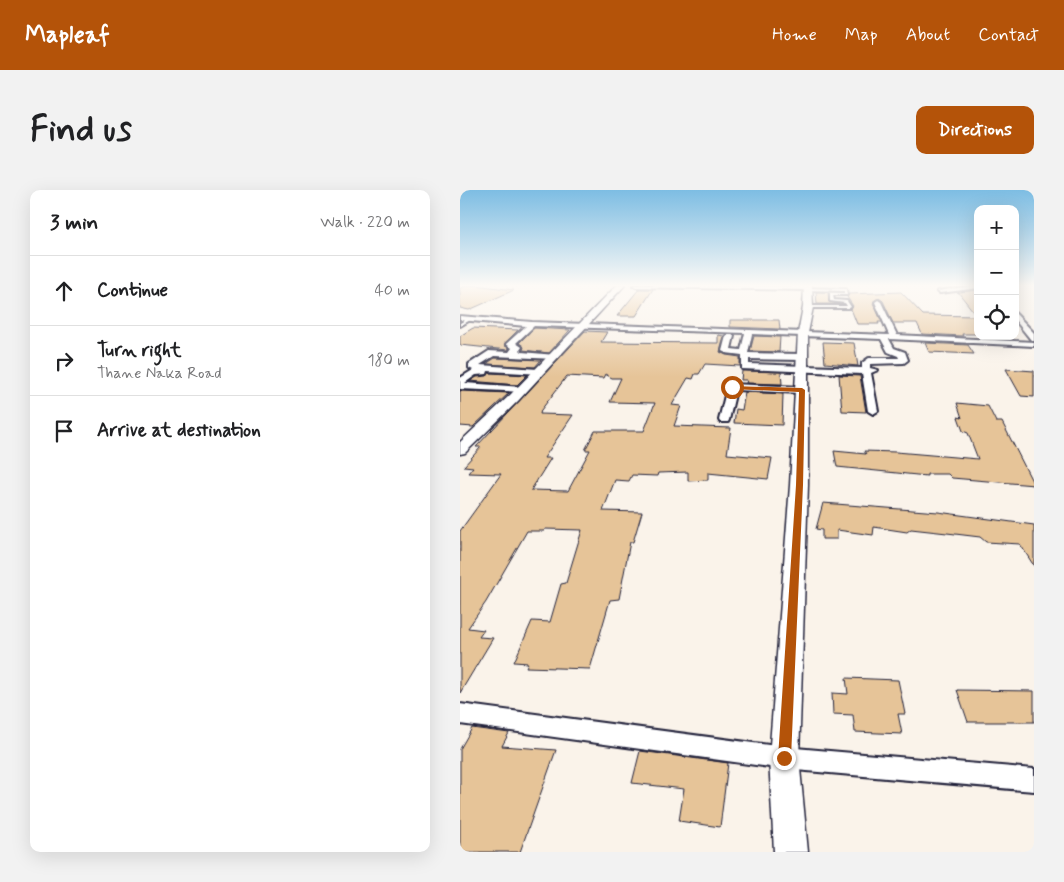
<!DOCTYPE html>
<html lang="en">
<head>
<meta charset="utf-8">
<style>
  body { margin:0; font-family:Mynerve,sans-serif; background:#f2f2f2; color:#202124 }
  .controls { position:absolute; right:15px; top:15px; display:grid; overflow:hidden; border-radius:10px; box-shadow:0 5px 20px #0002 }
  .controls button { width:45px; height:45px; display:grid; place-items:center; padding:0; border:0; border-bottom:1px solid #e0e0e0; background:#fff; color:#202124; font:25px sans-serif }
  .stop { position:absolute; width:15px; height:15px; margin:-11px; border:4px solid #b45309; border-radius:50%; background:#fff }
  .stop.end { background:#b45309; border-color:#fff; box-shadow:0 1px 5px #0008 }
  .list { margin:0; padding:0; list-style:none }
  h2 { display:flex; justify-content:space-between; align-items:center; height:65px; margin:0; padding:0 20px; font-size:21px }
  h2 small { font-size:16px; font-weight:400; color:#757577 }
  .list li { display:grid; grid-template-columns:32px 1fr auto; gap:15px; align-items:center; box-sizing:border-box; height:70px; padding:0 20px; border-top:1px solid #e0e0e0 }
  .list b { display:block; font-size:19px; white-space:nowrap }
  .list p { margin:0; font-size:16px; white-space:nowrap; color:#757577 }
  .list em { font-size:16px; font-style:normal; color:#757577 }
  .icon { flex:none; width:28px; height:28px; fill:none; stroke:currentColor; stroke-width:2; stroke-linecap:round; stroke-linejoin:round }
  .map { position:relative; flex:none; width:574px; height:662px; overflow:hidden; border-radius:10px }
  header { display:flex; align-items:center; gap:30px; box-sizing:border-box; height:70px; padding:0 25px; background:#b45309; color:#fff }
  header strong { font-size:24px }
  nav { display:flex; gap:28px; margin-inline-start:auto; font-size:18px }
  .intro { display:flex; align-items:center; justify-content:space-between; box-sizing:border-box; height:120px; padding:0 30px }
  h1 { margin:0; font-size:35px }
  .button { padding:12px 22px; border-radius:10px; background:#b45309; color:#fff; font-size:18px; font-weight:700 }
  main { display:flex; gap:30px; padding:0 30px }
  aside { flex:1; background:#fff; border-radius:10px; box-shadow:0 5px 20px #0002 }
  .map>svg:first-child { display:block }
  .building { fill:#e6c498; stroke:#22223b; fill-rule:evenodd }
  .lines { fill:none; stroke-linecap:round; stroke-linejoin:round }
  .service-casing { stroke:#22223b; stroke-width:4 }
  .minor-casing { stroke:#22223b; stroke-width:4 }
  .tertiary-casing { stroke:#22223b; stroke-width:3 }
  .secondary-casing { stroke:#22223b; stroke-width:3 }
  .service { fill:#fff; fill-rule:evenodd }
  .minor { fill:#fff; fill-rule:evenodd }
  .tertiary { fill:#fff; fill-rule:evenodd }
  .secondary { fill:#fff; fill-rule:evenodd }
  .route { fill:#b45309 }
</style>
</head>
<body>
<header>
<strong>Mapleaf</strong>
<nav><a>Home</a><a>Map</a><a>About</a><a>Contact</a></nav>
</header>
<div class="intro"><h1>Find us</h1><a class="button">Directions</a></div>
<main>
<aside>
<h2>3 min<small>Walk · 220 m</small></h2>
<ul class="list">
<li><svg class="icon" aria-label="ahead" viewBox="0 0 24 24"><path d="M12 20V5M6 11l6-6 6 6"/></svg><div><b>Continue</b></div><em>40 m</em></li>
<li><svg class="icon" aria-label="right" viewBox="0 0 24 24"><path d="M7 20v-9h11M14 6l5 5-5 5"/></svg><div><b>Turn right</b><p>Thane Naka Road</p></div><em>180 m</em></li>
<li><svg class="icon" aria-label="arrive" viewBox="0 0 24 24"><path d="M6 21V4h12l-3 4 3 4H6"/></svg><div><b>Arrive at destination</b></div></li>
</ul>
</aside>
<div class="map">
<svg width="574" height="662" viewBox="0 0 574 662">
  <rect width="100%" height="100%" fill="#faf3ea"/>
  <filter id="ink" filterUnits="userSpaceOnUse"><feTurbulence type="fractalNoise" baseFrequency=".02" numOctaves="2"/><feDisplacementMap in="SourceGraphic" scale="10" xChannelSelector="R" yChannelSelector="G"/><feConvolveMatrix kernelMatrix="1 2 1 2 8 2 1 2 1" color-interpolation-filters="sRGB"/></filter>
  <g filter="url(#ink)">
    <g class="building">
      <polygon points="9,95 15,95 54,100 9,120 0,118 0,98"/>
      <polygon points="179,99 193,99 176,126 157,126"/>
      <polygon points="518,100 518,144 502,144 503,146 462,144 457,133 433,133 423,111 419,108 413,113 422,132 418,132 419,134 397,134 391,119 393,116 387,107 389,104 441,102 463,125 517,126 498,102"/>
      <polygon points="356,102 368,102 369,112 379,114 357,114"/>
      <polygon points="270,130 319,130 320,139 270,137"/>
      <polygon points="13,138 58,140 45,153 45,156 49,158 48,160 0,155 0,146"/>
      <polygon points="74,138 110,140 89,163 63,160 64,157 59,153"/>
      <path d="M125,141L147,142L141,152L258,153V145L264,146L260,162L266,165L280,167V176L245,174L239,184H235L233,189L228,188L212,215L221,216L214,236L271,238L267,264L312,268L308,289L248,283V290L228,291V282L198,283L197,286L172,285L169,291L155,290L143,321L182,322L173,352H170L159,409L150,410L130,479L66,477L68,473L54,472L72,431L90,432L101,394L106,393L122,340L85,339L84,341H67L26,412L8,438L24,440L19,447L33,448L0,503V341L41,284L8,283L13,277L4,276L21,257H16ZM145,184L152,188H161L150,212L195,213L184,241H135L125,260H130L108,301L71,300L91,268H84L113,225L80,224L81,220L107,186L143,188Z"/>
      <polygon points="294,146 320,147 319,162 290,161"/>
      <polygon points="363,152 394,153 398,176 365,173"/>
      <polygon points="465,153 508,155 514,164 469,162"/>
      <polygon points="35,168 81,170 75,177 26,174"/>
      <polygon points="546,179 574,181 574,207 561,206"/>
      <polygon points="282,181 321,182 322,194 286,193 287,190 281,190"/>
      <polygon points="29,183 67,185 57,195 10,191 17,187 27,186"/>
      <polygon points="379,185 400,186 406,222 382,221"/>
      <polygon points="0,201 49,203 13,237 0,236"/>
      <polygon points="285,202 323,204 322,235 274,233 276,219 282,220"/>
      <polygon points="497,213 528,216 536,232 542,232 574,295 492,288 488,284 467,284 467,286 377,277 374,261 406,264 404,261 436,262 518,269 508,243 503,241 498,227 502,228"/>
      <polygon points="363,313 478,322 574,335 574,376 560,354 526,352 520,347 487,343 451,339 447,342 414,337 413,345 377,340 377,349 362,349 362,340 356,339"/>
      <polygon points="386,488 438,490 445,524 438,524 442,544 395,542 393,525 373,524 372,503 388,504"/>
      <polygon points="497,500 574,501 574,532 508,532"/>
      <polygon points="12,538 49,543 42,556 96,560 60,662 0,662 0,559"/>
      <polygon points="180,561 268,573 260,637 219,631 224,599 172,593"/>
    </g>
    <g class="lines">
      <defs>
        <g id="service">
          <polygon points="347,98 386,99 387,105 373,105 374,110 387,111 391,117 389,118 347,118 348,116 387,116 385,113 370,111 370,103 384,103 384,101 348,100"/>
          <polygon points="9,128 12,129 0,136 0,133"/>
        </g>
        <g id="minor">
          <polygon points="173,95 348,96 351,98 348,100 176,97"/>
          <polygon points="518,95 518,98 480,103 477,101"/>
          <path d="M418,110L421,112L437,145L574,152V156L429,149L434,158L445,162L448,170L444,173L410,174V178L418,180L411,183L418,221L413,224L408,221L402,184L282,179V165L266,163L262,161L266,146L270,144L274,146L271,159L281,160L285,143L74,136L56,153L62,157L60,160L62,162L95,165V169L34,166L20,175L78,179L81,180V184L28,181L27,184L16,185L5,193L62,197L67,200L65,202L0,199V188L13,180L9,178V174L29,161L49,162L52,158L46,154L66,136L0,130V126L72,132L429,145L415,112ZM292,144L421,149L428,162L438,166L439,168H409L402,173V178L289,174V169L343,170L347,167L343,164L288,163Z"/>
          <polygon points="555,123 574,143 574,150 571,150 555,130"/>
          <polygon points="272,194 342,197 347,200 342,203 276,200 269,230 268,232 260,232 259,230 267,197"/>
          <polygon points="0,514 324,557 574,579 574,601 324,579 0,534"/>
        </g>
        <polygon id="tertiary" points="157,95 165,95 58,211 5,263 0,264 0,252 50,205"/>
        <polygon id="secondary" points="344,95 352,95 353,117 348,143 348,295 339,568 348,662 314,662 309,568 330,295 338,143 343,117"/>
      </defs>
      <use href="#service" class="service-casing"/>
      <use href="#minor" class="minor-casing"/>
      <use href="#tertiary" class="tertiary-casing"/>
      <use href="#secondary" class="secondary-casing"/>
      <use href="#service" class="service"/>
      <use href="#minor" class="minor"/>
      <use href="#tertiary" class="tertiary"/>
      <use href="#secondary" class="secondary"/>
    </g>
  </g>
  <linearGradient id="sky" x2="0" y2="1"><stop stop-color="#7dbde3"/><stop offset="0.51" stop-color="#fdfaf6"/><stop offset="1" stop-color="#fdfaf6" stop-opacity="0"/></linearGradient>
  <rect width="574" height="187" fill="url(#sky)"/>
  <polygon class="route" points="271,196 342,198 345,200 343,295 331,568 329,573 324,575 320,573 318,568 336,295 339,202 272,199"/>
</svg>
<div class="controls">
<button>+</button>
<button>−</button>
<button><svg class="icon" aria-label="locate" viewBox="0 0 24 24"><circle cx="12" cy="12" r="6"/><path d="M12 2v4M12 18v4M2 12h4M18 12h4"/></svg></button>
</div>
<div class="stop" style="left:272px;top:197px"></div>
<div class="stop end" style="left:324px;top:568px"></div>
</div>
</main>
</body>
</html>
